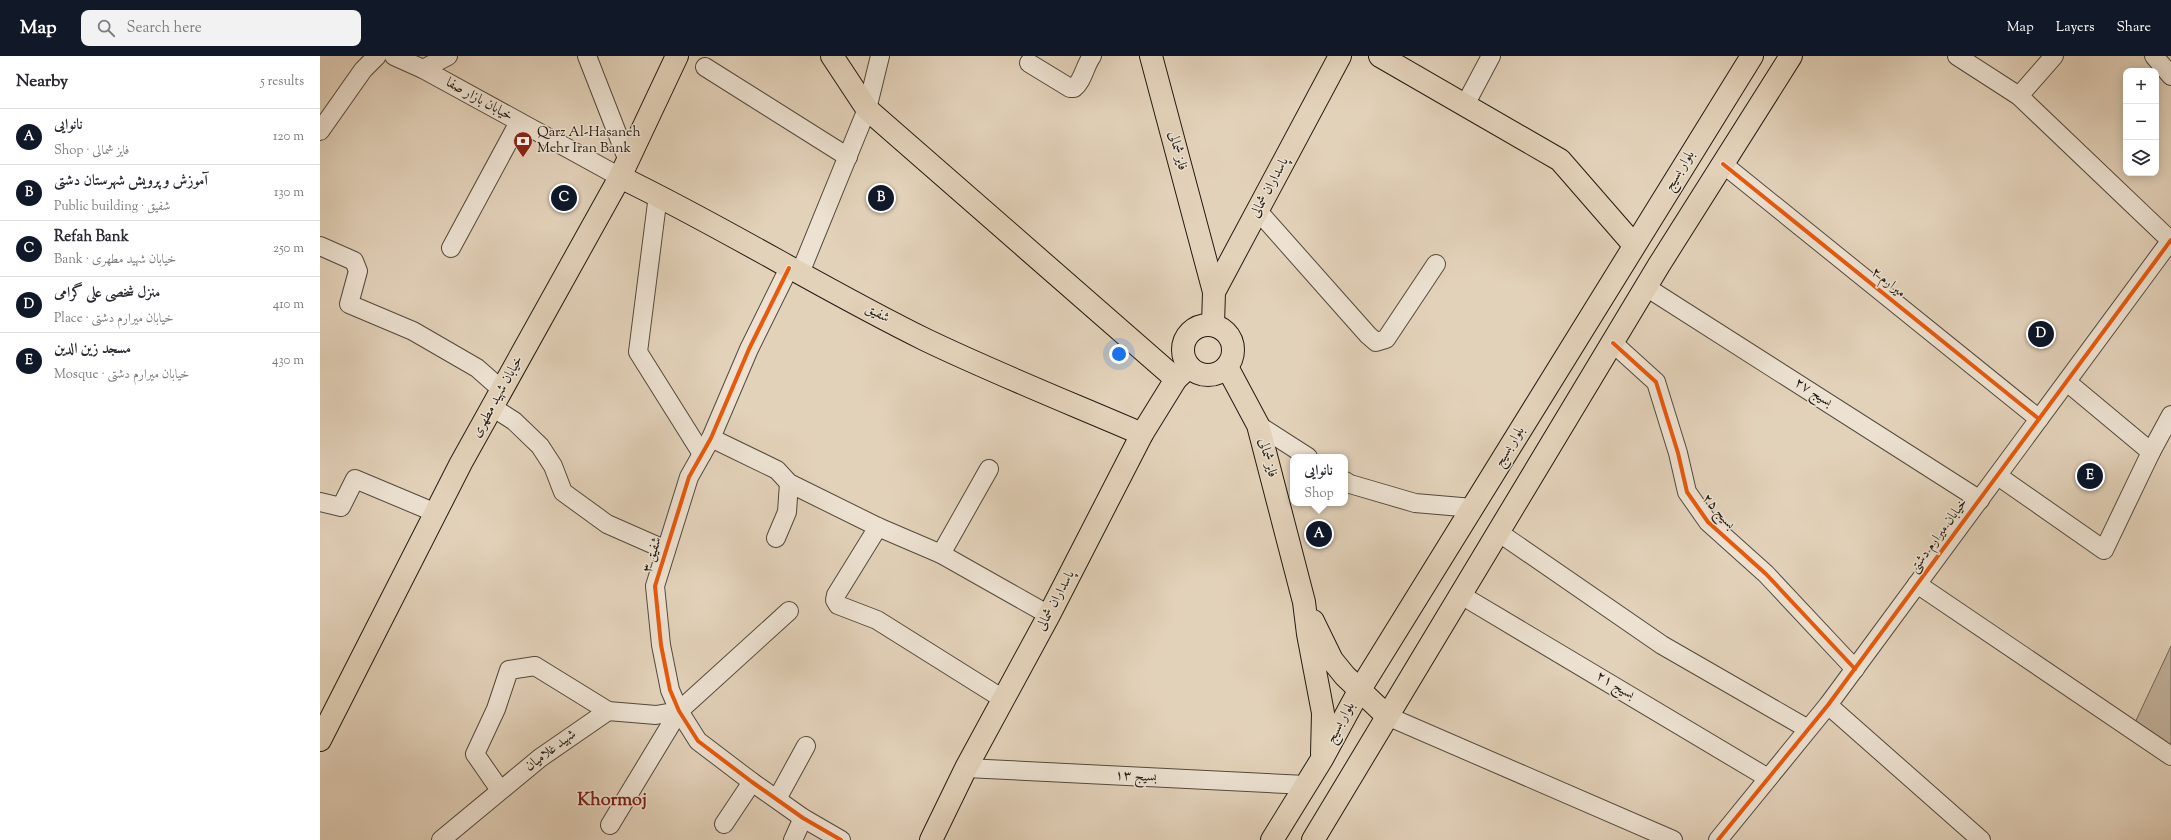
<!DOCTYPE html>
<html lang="en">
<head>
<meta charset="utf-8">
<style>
  body { margin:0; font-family:"Sorts Mill Goudy",Amiri,serif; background:#f2f2f3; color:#2b2b33 }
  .controls { position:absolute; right:12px; top:12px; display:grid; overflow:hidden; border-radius:8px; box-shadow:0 2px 10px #0003 }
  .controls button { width:36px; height:36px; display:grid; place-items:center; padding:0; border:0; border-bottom:1px solid #e1e1e2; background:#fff; color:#2b2b33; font:20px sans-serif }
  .you { position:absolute; left:799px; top:298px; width:14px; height:14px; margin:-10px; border:3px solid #fff; border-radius:50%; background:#1a73e8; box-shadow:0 0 0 6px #1a73e833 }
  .badge { display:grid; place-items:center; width:26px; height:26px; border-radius:50%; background:#111827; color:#fff; font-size:13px; font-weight:700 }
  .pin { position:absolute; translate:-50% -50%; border:2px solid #fff; box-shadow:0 1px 4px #0006 }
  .popup { position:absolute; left:970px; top:398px; width:58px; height:52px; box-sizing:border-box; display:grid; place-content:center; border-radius:8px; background:#fff; filter:drop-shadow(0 1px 3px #0005); font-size:13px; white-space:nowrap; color:#7c7c81 }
  .popup b { font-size:15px; color:#2b2b33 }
  .popup::after { content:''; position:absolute; left:50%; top:100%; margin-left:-8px; border:8px solid transparent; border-top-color:#fff }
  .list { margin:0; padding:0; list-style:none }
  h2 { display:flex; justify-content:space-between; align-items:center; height:52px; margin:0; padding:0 16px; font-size:17px }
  h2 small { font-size:13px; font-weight:400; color:#7c7c81 }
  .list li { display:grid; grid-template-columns:26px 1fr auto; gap:12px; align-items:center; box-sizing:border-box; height:56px; padding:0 16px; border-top:1px solid #e1e1e2 }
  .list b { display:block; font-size:15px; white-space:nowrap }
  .list p { margin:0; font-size:13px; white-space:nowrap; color:#7c7c81 }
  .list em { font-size:13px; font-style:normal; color:#7c7c81 }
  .icon { flex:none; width:22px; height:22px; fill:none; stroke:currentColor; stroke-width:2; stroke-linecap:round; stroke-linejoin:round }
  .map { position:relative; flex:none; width:1851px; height:784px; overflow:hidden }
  header { display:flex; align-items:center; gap:24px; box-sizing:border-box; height:56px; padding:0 20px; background:#111827; color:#fff }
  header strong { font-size:19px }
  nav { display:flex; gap:22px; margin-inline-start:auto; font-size:14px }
  .search { width:280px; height:36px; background:#f2f2f3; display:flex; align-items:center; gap:10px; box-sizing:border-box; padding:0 14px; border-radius:8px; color:#7c7c81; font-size:15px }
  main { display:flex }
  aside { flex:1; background:#fff }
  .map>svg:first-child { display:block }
  .green { fill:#c2b39d; stroke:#726758 }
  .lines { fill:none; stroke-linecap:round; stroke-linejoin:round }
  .minor-casing { stroke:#53493c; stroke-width:20 }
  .major-casing { stroke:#231b12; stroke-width:24 }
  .minor { stroke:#ede2d2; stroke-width:18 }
  .major { stroke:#e3d2ba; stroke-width:22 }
  .cycleway-casing { stroke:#ede2d2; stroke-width:6 }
  .cycleway { stroke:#e8590c; stroke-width:4 }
  .labels { text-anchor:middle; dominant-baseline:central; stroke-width:3; stroke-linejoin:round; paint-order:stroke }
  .street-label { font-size:14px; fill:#231b12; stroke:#ede2d2 }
  .poi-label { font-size:14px; fill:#231b12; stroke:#ede2d2; text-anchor:start }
  .district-label { font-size:18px; font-weight:bold; fill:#7a1f14; stroke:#ede2d2 }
</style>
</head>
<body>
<header>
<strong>Map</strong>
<div class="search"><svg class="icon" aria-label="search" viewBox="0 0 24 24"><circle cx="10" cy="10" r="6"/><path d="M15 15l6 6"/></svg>Search here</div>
<nav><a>Map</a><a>Layers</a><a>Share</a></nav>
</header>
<main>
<aside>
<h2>Nearby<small>5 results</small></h2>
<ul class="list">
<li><span class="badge">A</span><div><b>نانوایی</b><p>Shop · فایز شمالی</p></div><em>120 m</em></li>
<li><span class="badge">B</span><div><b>آموزش و پرویش شهرستان دشتی</b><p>Public building · شفیق</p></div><em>130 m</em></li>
<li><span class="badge">C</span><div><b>Refah Bank</b><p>Bank · خیابان شهید مطهری</p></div><em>250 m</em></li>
<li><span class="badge">D</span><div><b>منزل شخصی علی گرامی</b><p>Place · خیابان میرارم دشتی</p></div><em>410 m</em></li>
<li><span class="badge">E</span><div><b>مسجد زین الدین</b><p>Mosque · خیابان میرارم دشتی</p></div><em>430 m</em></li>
</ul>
</aside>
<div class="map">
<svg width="1851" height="784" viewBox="0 0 1851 784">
  <rect width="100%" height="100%" fill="#e3d2ba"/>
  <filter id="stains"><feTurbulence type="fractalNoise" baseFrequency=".005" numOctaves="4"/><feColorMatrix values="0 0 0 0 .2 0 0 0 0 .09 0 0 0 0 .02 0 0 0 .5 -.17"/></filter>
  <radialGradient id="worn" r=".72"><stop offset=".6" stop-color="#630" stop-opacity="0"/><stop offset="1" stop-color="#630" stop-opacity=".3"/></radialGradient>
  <polygon class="green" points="1851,590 1851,692 1812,673"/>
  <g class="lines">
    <defs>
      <g id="minor">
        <polyline points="74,0 103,13 300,121"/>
        <polyline points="267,0 308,105"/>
        <polyline points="1637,0 1699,40 1851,185"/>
        <polyline points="1834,0 1851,20"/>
        <path d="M709,7L750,32H754C763,25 765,9 772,0"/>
        <polyline points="385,11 528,101"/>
        <polyline points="103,13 128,0"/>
        <polyline points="1699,40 1734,0"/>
        <polyline points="1145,49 1171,0"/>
        <polyline points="0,75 43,14 57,0"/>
        <polyline points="1403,108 1719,363"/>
        <polyline points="338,139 318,296 382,398"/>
        <polyline points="938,155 1048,279 1056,286 1066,283 1116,208"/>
        <polyline points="0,190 34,205 38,215 29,248 93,275 157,312 182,334"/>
        <polyline points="131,192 199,66"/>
        <polyline points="469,212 429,293 391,382 369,421 335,530 341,589 350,634 359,655 378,685 432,726 483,762 521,784"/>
        <polyline points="480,217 547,53 560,0"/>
        <polyline points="1326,231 1660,444"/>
        <polyline points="1293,287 1336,326 1358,397 1367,436 1388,466 1446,518 1535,613"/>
        <polyline points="172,351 194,365 220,390 233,410 243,436 287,468 346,494"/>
        <polyline points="938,369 988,401"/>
        <polyline points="391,382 457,414 469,427 558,471 621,498 729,559"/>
        <polyline points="1831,396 1851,359"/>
        <polyline points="1678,420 1784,494 1831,396 1747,326"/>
        <polyline points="1025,425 1030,428 1095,447 1153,452"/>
        <polyline points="0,446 21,451 35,423 116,457"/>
        <polyline points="558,471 516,539 515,544 518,549 557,564 683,643"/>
        <polyline points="1178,476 1342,589 1488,673"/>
        <polyline points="456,482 467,456 469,427"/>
        <polyline points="621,498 669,413"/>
        <polyline points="1597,528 1851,700"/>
        <polyline points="1141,539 1448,722"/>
        <polyline points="1508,649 1661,784"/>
        <polyline points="1067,660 1353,784"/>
        <polyline points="646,712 986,729"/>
        <polyline points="180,734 155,698 176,653 189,614 215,610 288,655"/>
        <polyline points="457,743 486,690"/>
        <polyline points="404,768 432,726"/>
        <polyline points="290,769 359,655 469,555"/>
        <polyline points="121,784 220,702 288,655 336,659 359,655"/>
        <polyline points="473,784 483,762"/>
        <polyline points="1398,784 1508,649 1851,184"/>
      </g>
      <g id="major">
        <polyline points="512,0 547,53 856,323"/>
        <polyline points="831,0 894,236"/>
        <polyline points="1060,0 1240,104 1314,189"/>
        <path d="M300,121C404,171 502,233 606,284C677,318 750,347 822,378"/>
        <circle cx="888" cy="294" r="25"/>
        <polyline points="893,269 894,236 1020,0"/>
        <polyline points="907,311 938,369 984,546 988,578 1003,657 1002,698"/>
        <polyline points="993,565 1012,604 1025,620 1067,660"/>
        <polyline points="0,684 141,407 300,121 357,0"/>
        <polyline points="611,784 646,712 729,559 822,378 856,323 869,311"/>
        <polyline points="952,784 1002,703 1039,635 1432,0"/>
        <polyline points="993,784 1339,209 1471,0"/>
      </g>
    </defs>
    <use href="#minor" class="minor-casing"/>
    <use href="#major" class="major-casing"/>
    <use href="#minor" class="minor"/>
    <use href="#major" class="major"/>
    <defs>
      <g id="cycleway">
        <polyline points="1403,108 1719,363"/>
        <polyline points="469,212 429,293 391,382 369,421 335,530 341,589 350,634 359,655 378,685 432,726 483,762 521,784"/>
        <polyline points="1293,287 1336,326 1358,397 1367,436 1388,466 1446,518 1535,613"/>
        <polyline points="1398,784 1508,649 1851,184"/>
      </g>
    </defs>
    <use href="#cycleway" class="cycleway-casing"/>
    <use href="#cycleway" class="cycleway"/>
  </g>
  <defs>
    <symbol id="bank-pin" viewBox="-11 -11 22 30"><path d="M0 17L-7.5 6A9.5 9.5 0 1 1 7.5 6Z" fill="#8f2418" stroke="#ede2d2"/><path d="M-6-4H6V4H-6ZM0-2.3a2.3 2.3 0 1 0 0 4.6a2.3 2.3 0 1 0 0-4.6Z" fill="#fff"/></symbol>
  </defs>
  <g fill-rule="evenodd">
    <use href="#bank-pin" x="192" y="74" width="22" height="30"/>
  </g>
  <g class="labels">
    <g class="street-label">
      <text transform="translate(159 44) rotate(29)">خیابان بازار صفا</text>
      <text transform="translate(857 95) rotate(75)">فایز شمالی</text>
      <text transform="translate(1360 115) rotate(-58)">بلوار بسیج</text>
      <text transform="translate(950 132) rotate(-62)">پاسداران شمالی</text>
      <text transform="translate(1568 227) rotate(39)">میرارم ۲</text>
      <text transform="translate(557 258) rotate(28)">شفیق</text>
      <text transform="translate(1493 337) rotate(33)">بسیج ۲۷</text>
      <text transform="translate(178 341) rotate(-61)">خیابان شهید مطهری</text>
      <text transform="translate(1190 391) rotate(-58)">بلوار بسیج</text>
      <text transform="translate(947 402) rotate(75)">فایز شمالی</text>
      <text transform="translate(1398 456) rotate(49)">بسیج ۲۵</text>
      <text transform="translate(1619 480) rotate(-54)">خیابان میرارم دشتی</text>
      <text transform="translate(333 499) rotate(-73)">شفیق ۳</text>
      <text transform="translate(736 545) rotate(-62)">پاسداران شمالی</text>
      <text transform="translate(1295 630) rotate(31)">بسیج ۲۱</text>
      <text transform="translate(1021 667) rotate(-61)">بلوار بسیج</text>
      <text transform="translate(231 695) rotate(-37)">شهید غلامیان</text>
      <text transform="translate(816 721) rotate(3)">بسیج ۱۳</text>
    </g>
    <g class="poi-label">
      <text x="217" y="77">Qarz Al-Hasaneh<tspan x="217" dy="16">Mehr Iran Bank</tspan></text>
    </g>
    <g class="district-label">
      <text x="292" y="745">Khormoj</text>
    </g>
  </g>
  <rect width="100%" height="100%" filter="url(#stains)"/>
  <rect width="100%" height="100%" fill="url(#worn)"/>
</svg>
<div class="controls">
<button>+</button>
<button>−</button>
<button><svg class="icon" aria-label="layers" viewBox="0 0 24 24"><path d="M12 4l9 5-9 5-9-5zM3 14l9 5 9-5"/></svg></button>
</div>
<div class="you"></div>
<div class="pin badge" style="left:999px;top:478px">A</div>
<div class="popup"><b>نانوایی</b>Shop</div>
<div class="pin badge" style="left:561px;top:142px">B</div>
<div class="pin badge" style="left:244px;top:142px">C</div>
<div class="pin badge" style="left:1721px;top:278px">D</div>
<div class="pin badge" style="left:1770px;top:420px">E</div>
</div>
</main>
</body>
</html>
